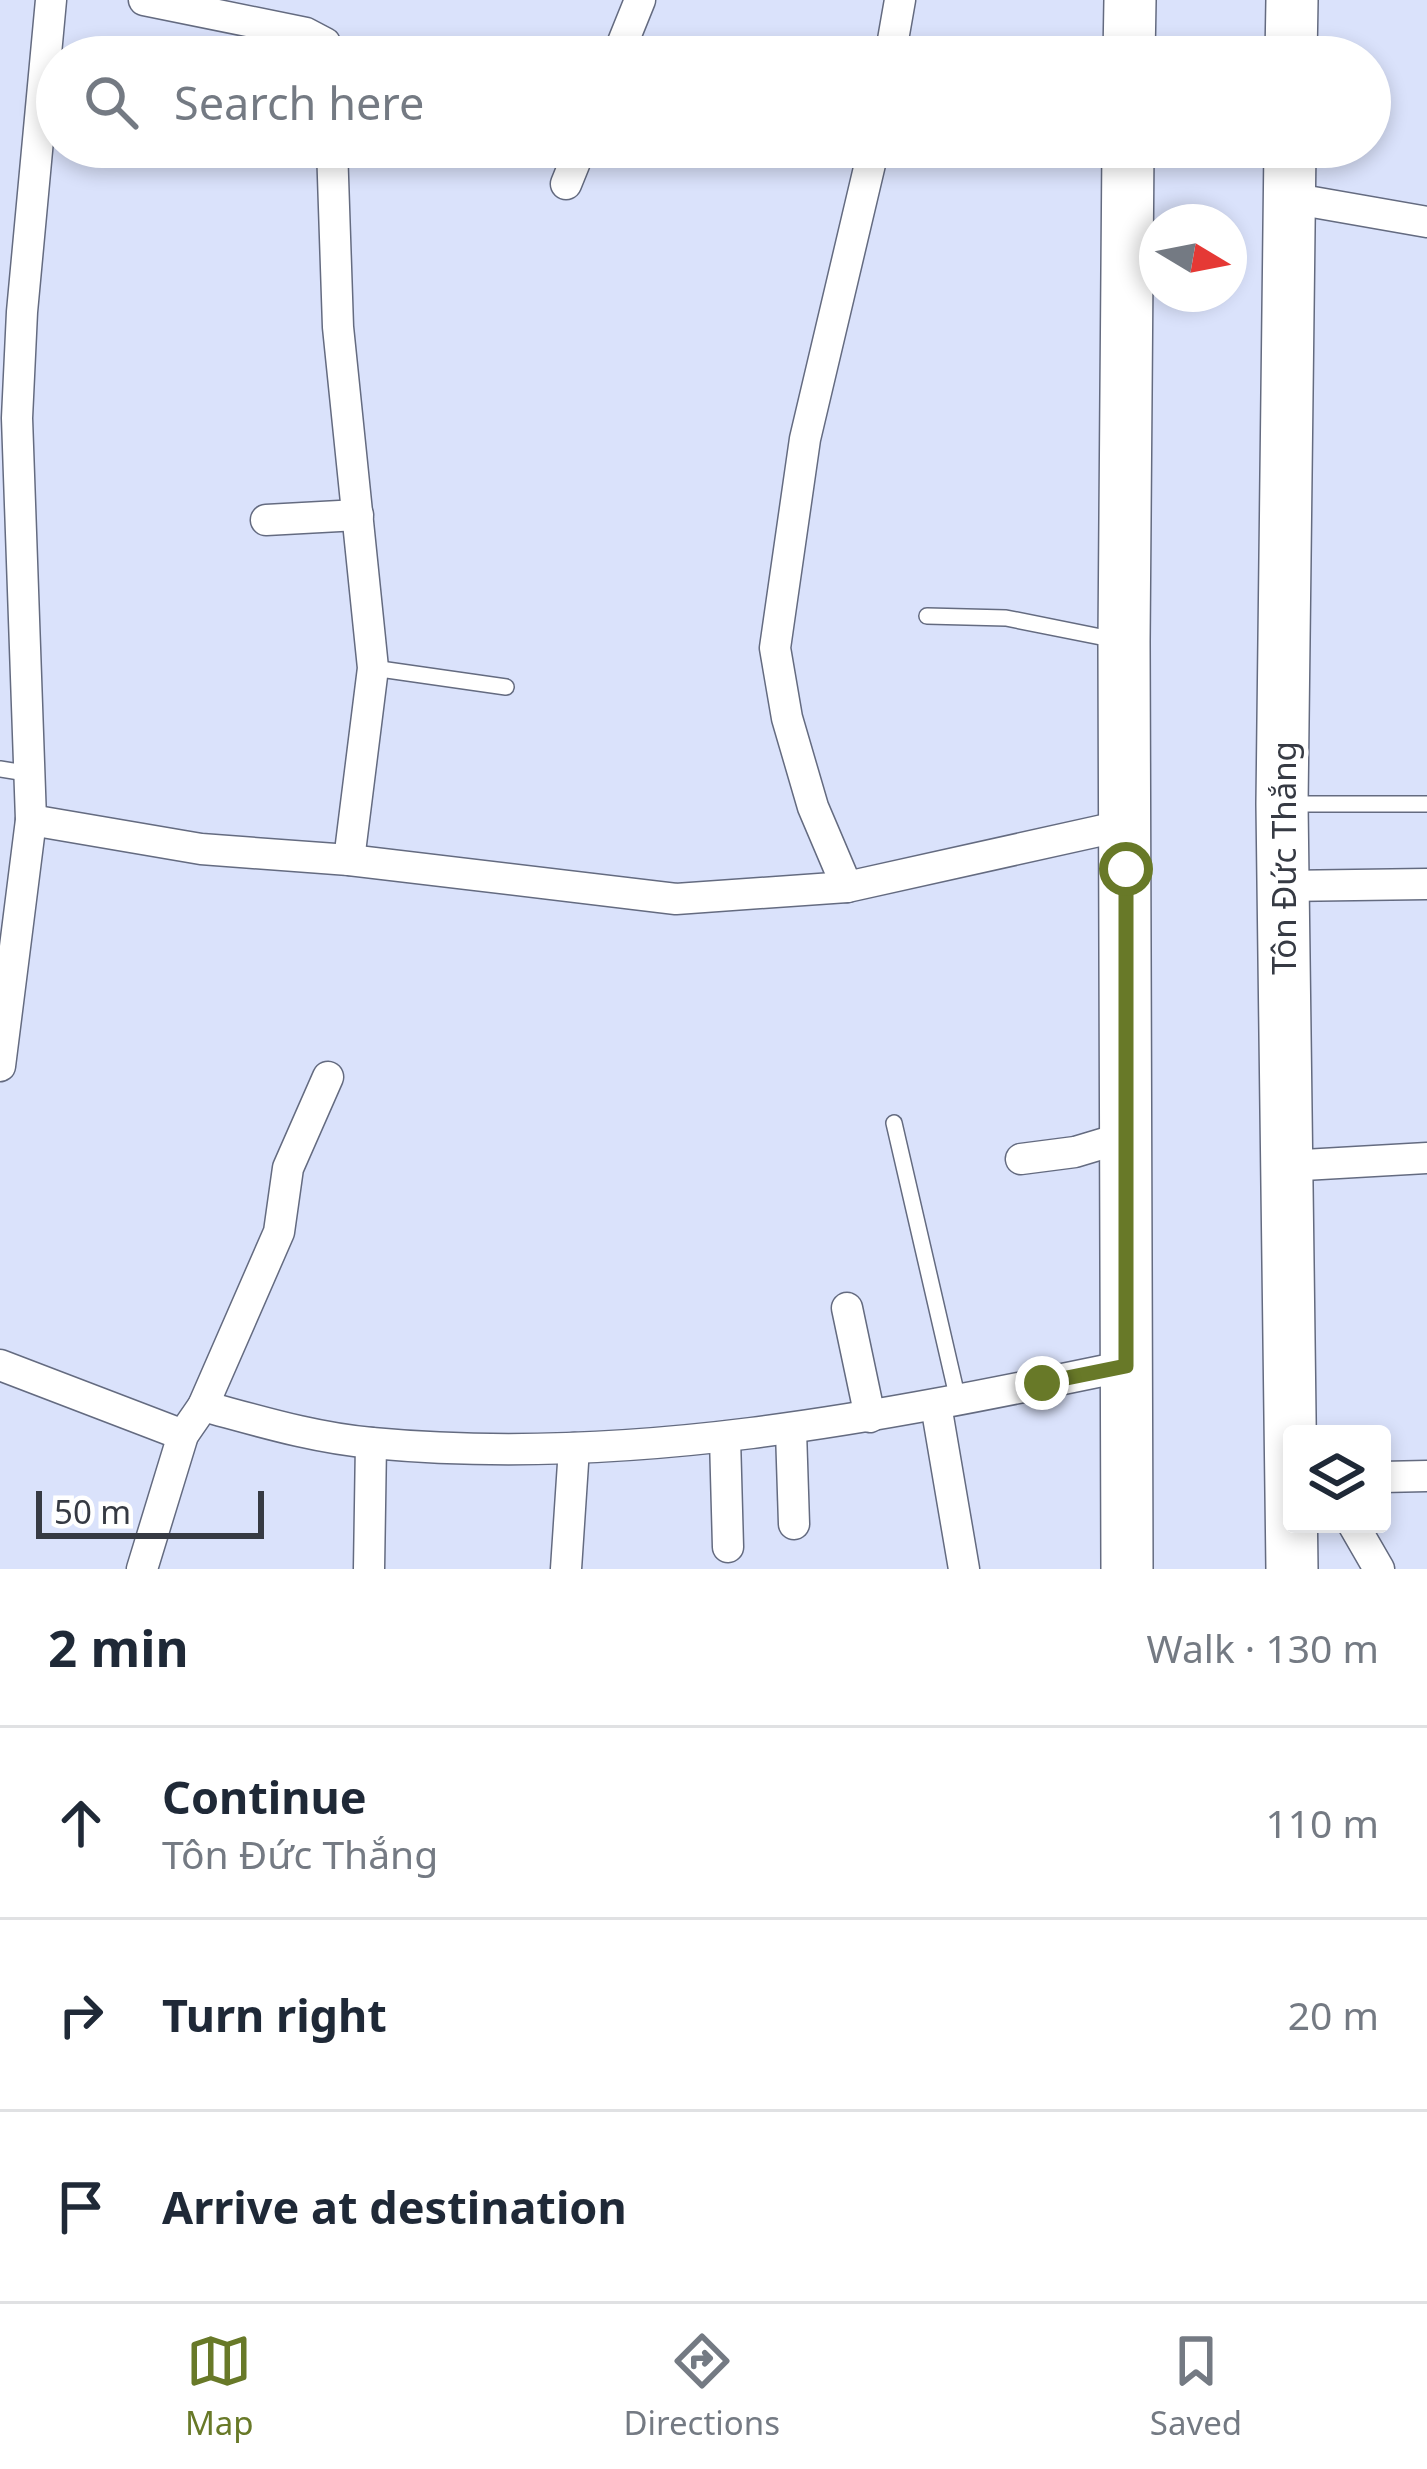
<!DOCTYPE html>
<html lang="en">
<head>
<meta charset="utf-8">
<style>
  body { margin:0; font-family:"Noto Sans",sans-serif; background:#f2f2f3; color:#1f2937 }
  .controls { position:absolute; right:36px; bottom:36px; display:grid; overflow:hidden; border-radius:12px; box-shadow:0 6px 18px #0003 }
  .controls button { width:108px; height:108px; display:grid; place-items:center; padding:0; border:0; border-bottom:3px solid #e0e1e3; background:#fff; color:#1f2937; font:60px sans-serif }
  .compass { position:absolute; left:1139px; top:204px; width:108px; height:108px; border-radius:50%; background:#fff; box-shadow:0 6px 18px #0003; rotate:100deg }
  .scale { position:absolute; left:36px; bottom:30px; width:228px; box-sizing:border-box; padding-left:12px; border:6px solid #363a43; border-top:0; font-size:33px; line-height:42px; white-space:nowrap; color:#363a43; -webkit-text-stroke:9px #fff; paint-order:stroke }
  .stop { position:absolute; width:36px; height:36px; margin:-27px; border:9px solid #687928; border-radius:50%; background:#fff }
  .stop.end { background:#687928; border-color:#fff; box-shadow:0 3px 12px #0008 }
  .list { margin:0; padding:0; list-style:none }
  h2 { display:flex; justify-content:space-between; align-items:center; height:156px; margin:0; padding:0 48px; font-size:51px }
  h2 small { font-size:39px; font-weight:400; color:#747a83 }
  .list li { display:grid; grid-template-columns:78px 1fr auto; gap:36px; align-items:center; box-sizing:border-box; height:192px; padding:0 48px; border-top:3px solid #e0e1e3 }
  .list b { display:block; font-size:45px; white-space:nowrap }
  .list p { margin:0; font-size:39px; white-space:nowrap; color:#747a83 }
  .list em { font-size:39px; font-style:normal; color:#747a83 }
  .icon { flex:none; width:66px; height:66px; fill:none; stroke:currentColor; stroke-width:2; stroke-linecap:round; stroke-linejoin:round }
  .map { position:relative; flex:none; width:1427px; height:1569px; overflow:hidden }
  .search { position:absolute; background:#fff; box-shadow:0 6px 18px #0003; left:36px; right:36px; top:36px; height:132px; display:flex; align-items:center; gap:30px; box-sizing:border-box; padding:0 42px; border-radius:66px; color:#747a83; font-size:45px }
  .sheet { height:732px; background:#fff }
  nav { display:flex; justify-content:space-around; align-items:center; box-sizing:border-box; height:168px; border-top:3px solid #e0e1e3; background:#fff; font-size:33px; color:#747a83 }
  nav a { display:grid; justify-items:center; gap:6px }
  nav .on { color:#687928 }
  .map>svg:first-child { display:block }
  .lines { fill:none; stroke-linecap:round; stroke-linejoin:round }
  .service-casing { stroke:#646b80; stroke-width:18 }
  .minor-casing { stroke:#646b80; stroke-width:33 }
  .primary-casing { stroke:#646b80; stroke-width:54 }
  .service { stroke:#fff; stroke-width:15 }
  .minor { stroke:#fff; stroke-width:30 }
  .primary { stroke:#fff; stroke-width:51 }
  .route { stroke:#687928; stroke-width:15 }
  .labels { text-anchor:middle; dominant-baseline:central; stroke-width:9; stroke-linejoin:round; paint-order:stroke }
  .street-label { font-size:33px; fill:#363a43; stroke:#fff }
</style>
</head>
<body>
<div class="map">
<svg width="1427" height="1569" viewBox="0 0 1427 1569">
  <rect width="100%" height="100%" fill="#dae2fb"/>
  <g class="lines">
    <defs>
      <g id="service">
        <polyline points="927,616 1006,618 1116,640"/>
        <polyline points="373,668 506,687"/>
        <polyline points="0,769 32,774"/>
        <polyline points="1292,804 1427,804"/>
        <polyline points="894,1123 958,1400"/>
      </g>
      <g id="minor">
        <polyline points="144,0 306,33 325,43 328,57"/>
        <polyline points="617,57 640,0"/>
        <polyline points="890,57 900,0"/>
        <polyline points="332,147 338,327 373,668 349,860"/>
        <polyline points="566,184 581,147"/>
        <polyline points="1290,198 1427,222"/>
        <polyline points="266,520 358,515"/>
        <polyline points="31,820 201,849 349,860 676,899 847,887 1126,825"/>
        <polyline points="1283,886 1427,884"/>
        <polyline points="847,887 813,807 787,718 775,648 805,439 874,147"/>
        <polyline points="0,1066 31,820 17,418 22,312 51,0"/>
        <polyline points="1021,1159 1075,1152 1125,1137"/>
        <polyline points="1286,1166 1427,1158"/>
        <polyline points="847,1308 870,1417"/>
        <polyline points="0,1365 183,1435"/>
        <polyline points="936,1405 964,1569"/>
        <path d="M203,1406C259,1421 314,1438 372,1443C629,1467 876,1418 1126,1366"/>
        <polyline points="791,1431 794,1524"/>
        <polyline points="725,1438 728,1547"/>
        <polyline points="1382,1477 1427,1476"/>
        <polyline points="1353,1524 1379,1569"/>
        <polyline points="142,1569 183,1435 203,1406 279,1232 288,1168 328,1077"/>
        <polyline points="369,1569 371,1443"/>
        <polyline points="566,1569 574,1448"/>
      </g>
      <g id="primary">
        <polyline points="1129,57 1130,0"/>
        <polyline points="1291,57 1292,0"/>
        <polyline points="1290,147 1282,804 1292,1569"/>
        <polyline points="1127,1569 1124,642 1128,147"/>
      </g>
    </defs>
    <use href="#service" class="service-casing"/>
    <use href="#minor" class="minor-casing"/>
    <use href="#primary" class="primary-casing"/>
    <use href="#service" class="service"/>
    <use href="#minor" class="minor"/>
    <use href="#primary" class="primary"/>
  </g>
  <g class="lines">
    <polyline class="route" points="1042,1383 1126,1366 1126,869"/>
  </g>
  <g class="labels">
    <g class="street-label">
      <text transform="translate(1283 858) rotate(-90)">Tôn Đức Thắng</text>
    </g>
  </g>
</svg>
<div class="controls">
<button><svg class="icon" aria-label="layers" viewBox="0 0 24 24"><path d="M12 4l9 5-9 5-9-5zM3 14l9 5 9-5"/></svg></button>
</div>
<svg class="compass" viewBox="-18 -18 36 36"><path d="M0-13l5 13h-10z" fill="#e53935"/><path d="M0 13l5-13h-10z" fill="#747a83"/></svg>
<div class="scale">50 m</div>
<div class="stop" style="left:1126px;top:869px"></div>
<div class="stop end" style="left:1042px;top:1383px"></div>
<div class="search"><svg class="icon" aria-label="search" viewBox="0 0 24 24"><circle cx="10" cy="10" r="6"/><path d="M15 15l6 6"/></svg>Search here</div>
</div>
<section class="sheet">
<h2>2 min<small>Walk · 130 m</small></h2>
<ul class="list">
<li><svg class="icon" aria-label="ahead" viewBox="0 0 24 24"><path d="M12 20V5M6 11l6-6 6 6"/></svg><div><b>Continue</b><p>Tôn Đức Thắng</p></div><em>110 m</em></li>
<li><svg class="icon" aria-label="right" viewBox="0 0 24 24"><path d="M7 20v-9h11M14 6l5 5-5 5"/></svg><div><b>Turn right</b></div><em>20 m</em></li>
<li><svg class="icon" aria-label="arrive" viewBox="0 0 24 24"><path d="M6 21V4h12l-3 4 3 4H6"/></svg><div><b>Arrive at destination</b></div></li>
</ul>
</section>
<nav>
<a class="on"><svg class="icon" aria-label="map" viewBox="0 0 24 24"><path d="M3 6l6-2 6 2 6-2v14l-6 2-6-2-6 2zM9 4v14M15 6v14"/></svg>Map</a>
<a><svg class="icon" aria-label="directions" viewBox="0 0 24 24"><path d="M12 3l9 9-9 9-9-9zM9 14v-3h6M13 9l2 2-2 2"/></svg>Directions</a>
<a><svg class="icon" aria-label="saved" viewBox="0 0 24 24"><path d="M7 4h10v16l-5-4-5 4z"/></svg>Saved</a>
</nav>
</body>
</html>
